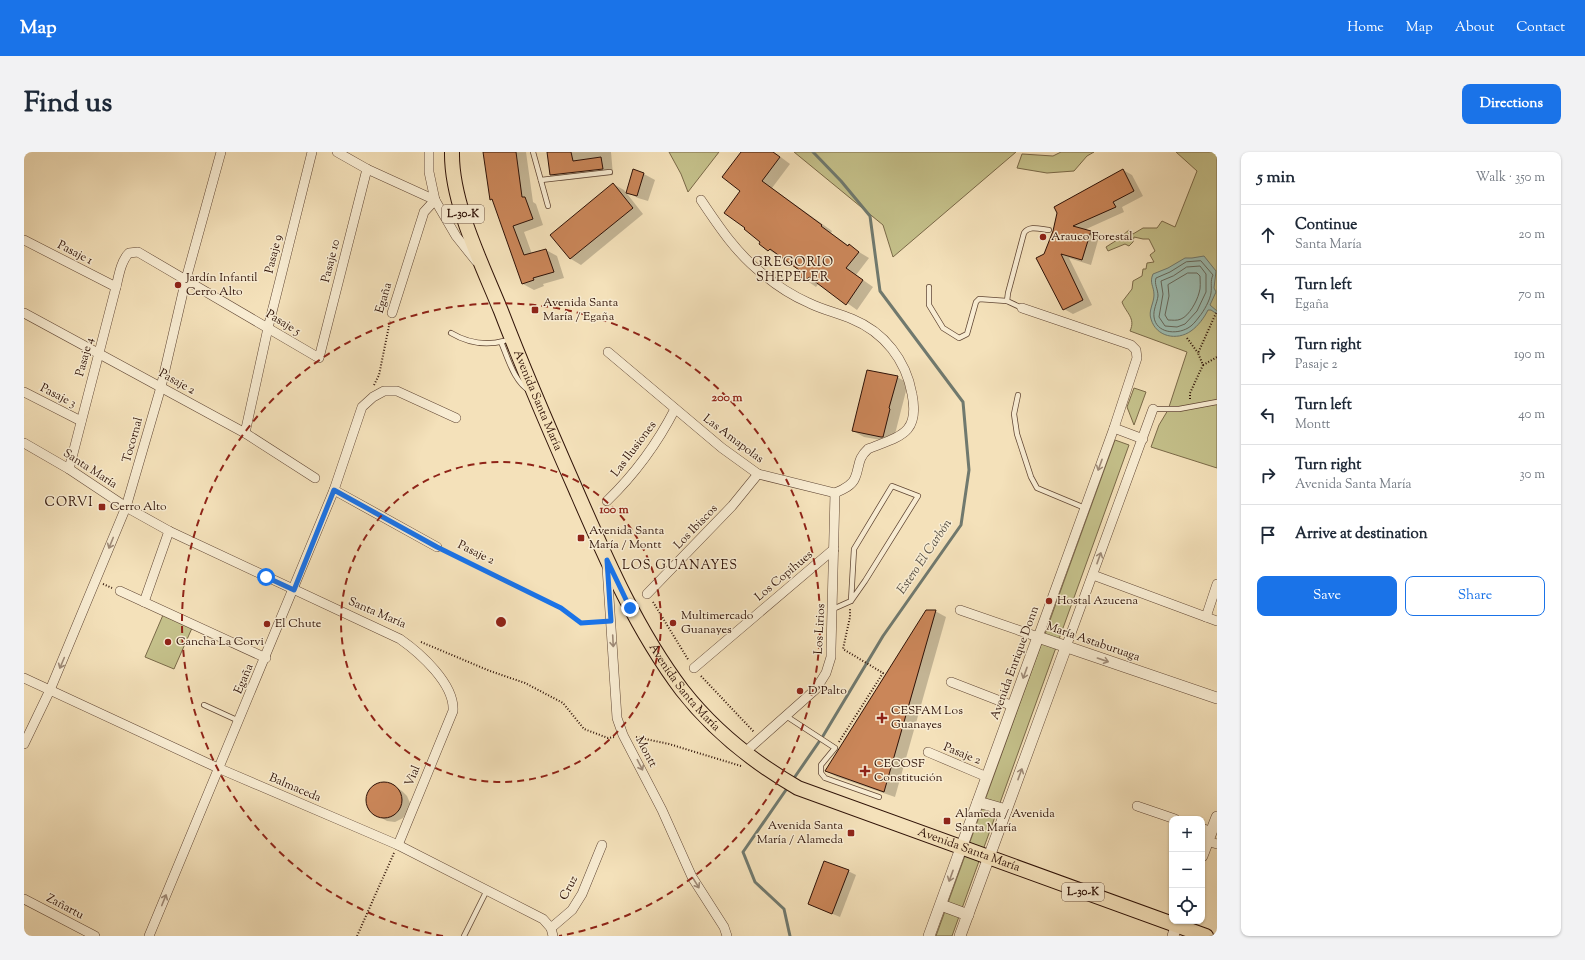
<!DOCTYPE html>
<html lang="en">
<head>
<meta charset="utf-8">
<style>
  body { margin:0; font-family:"Sorts Mill Goudy",serif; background:#f2f2f3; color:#1f2937 }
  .controls { position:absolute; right:12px; bottom:12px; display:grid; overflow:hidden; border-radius:8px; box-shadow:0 1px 3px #0004 }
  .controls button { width:36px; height:36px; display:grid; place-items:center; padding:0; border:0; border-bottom:1px solid #e0e1e3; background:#fff; color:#1f2937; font:20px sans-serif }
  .stop { position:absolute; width:12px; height:12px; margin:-9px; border:3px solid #1a73e8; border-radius:50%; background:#fff }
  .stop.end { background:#1a73e8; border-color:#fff; box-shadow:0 1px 4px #0008 }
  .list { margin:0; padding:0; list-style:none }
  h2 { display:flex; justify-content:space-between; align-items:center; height:52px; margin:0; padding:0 16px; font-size:17px }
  h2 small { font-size:13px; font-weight:400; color:#747a83 }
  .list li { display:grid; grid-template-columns:26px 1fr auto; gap:12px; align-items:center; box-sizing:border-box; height:60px; padding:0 16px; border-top:1px solid #e0e1e3 }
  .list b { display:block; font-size:15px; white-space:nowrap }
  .list p { margin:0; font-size:13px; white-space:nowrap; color:#747a83 }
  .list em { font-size:13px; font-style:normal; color:#747a83 }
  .actions { display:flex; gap:8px; padding:12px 16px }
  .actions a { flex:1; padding:9px 0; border:1px solid #1a73e8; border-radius:8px; text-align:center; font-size:14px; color:#1a73e8 }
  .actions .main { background:#1a73e8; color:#fff }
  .icon { flex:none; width:22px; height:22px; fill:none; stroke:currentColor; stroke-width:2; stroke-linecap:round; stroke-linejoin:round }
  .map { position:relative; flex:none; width:1193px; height:784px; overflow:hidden; border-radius:8px }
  header { display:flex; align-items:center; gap:24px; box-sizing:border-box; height:56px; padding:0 20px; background:#1a73e8; color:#fff }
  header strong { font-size:19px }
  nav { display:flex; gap:22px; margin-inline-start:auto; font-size:14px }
  .intro { display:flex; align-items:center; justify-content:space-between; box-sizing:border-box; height:96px; padding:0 24px }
  h1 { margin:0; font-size:28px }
  .button { padding:10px 18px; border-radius:8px; background:#1a73e8; color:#fff; font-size:14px; font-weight:700 }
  main { display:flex; gap:24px; padding:0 24px }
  aside { flex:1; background:#fff; border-radius:8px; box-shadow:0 1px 3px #0004 }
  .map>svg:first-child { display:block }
  .green { fill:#c4c08a; stroke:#7a6948 }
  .water { fill:#9cbdb2; stroke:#70796e }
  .shadow { fill:#0003 }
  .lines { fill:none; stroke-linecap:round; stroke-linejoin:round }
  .shore { stroke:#66685c; stroke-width:1 }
  .stream { stroke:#70796e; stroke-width:3 }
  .building { fill:#ca8659; stroke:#2f1207 }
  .service-casing { stroke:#604634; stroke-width:6 }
  .minor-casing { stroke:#604634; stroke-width:10 }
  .tertiary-casing { stroke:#604634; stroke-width:12 }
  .primary-casing { stroke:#2f1207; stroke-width:16 }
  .path { stroke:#2f1207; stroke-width:2; stroke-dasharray:1 2; stroke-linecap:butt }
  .service { stroke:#f8ecd2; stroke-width:4.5 }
  .minor { stroke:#f8ecd2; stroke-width:9 }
  .tertiary { stroke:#f8ecd2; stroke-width:11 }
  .primary { stroke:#f4e1ba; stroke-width:14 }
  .oneway { stroke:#9e8a77 }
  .route { stroke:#1a73e8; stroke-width:5 }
  .ring { fill:none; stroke:#8f2418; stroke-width:2; stroke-dasharray:7 5 }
  .poi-dot { fill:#8f2418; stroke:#f8ecd2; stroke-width:1.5 }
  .labels { text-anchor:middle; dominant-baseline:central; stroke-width:3; stroke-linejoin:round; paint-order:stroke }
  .shield { fill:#f8ecd2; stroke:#6b5344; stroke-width:1 }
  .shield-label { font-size:11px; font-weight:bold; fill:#2f1207 }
  .poi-label { font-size:12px; fill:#2f1207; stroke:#f8ecd2; text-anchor:start }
  .street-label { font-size:12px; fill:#2f1207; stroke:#f8ecd2 }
  .neighbourhood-label { font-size:13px; letter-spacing:1px; fill:#2f1207; stroke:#f8ecd2 }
  .water-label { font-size:13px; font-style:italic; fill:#554e43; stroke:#f8ecd2 }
  .centre { fill:#8f2418; stroke:#f8ecd2; stroke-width:2 }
  .ring-label { font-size:12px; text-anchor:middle; font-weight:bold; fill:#8f2418; stroke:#f8ecd2; stroke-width:3; stroke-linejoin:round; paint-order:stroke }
</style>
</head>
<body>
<header>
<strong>Map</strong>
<nav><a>Home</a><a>Map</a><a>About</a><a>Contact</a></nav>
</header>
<div class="intro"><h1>Find us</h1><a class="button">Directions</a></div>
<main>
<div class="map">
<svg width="1193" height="784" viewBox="0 0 1193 784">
  <rect width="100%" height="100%" fill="#f4e1ba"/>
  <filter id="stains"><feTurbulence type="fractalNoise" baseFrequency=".005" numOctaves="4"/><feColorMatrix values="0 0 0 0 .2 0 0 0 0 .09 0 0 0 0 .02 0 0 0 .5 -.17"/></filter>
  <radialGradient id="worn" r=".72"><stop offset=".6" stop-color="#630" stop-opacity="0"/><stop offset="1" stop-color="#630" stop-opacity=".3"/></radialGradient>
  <g class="green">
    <polygon points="645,0 695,0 664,40 657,22"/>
    <polygon points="770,0 992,0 869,105 859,73"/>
    <polygon points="1037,0 1070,0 1063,4 1050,19 1023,21 993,16 998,2 1029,4"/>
    <path d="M1152,0H1193V316L1127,295L1135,273L1144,258L1163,200L1106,179C1112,166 1102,161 1098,150L1108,137L1109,129L1118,124L1119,117H1122L1123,111L1130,110L1126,103L1131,99L1125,87H1119L1110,85L1109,90L1105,94L1101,92L1084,99L1082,95L1093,88L1105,78L1109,82L1119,76H1133L1138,69L1151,75L1173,19Z"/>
    <polygon points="1110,236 1122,240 1110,273 1103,255"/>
    <polygon points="1091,288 1105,293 928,784 912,784"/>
    <polygon points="139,463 168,476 150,517 121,505"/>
  </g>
  <path class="water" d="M1180,104L1192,119L1190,136L1192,140L1186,153L1193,159V162L1187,158H1184C1180,166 1174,174 1167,179C1153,189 1132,185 1127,167C1124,159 1130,151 1130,143C1130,134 1125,131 1129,122L1144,116L1161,106H1168Z"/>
  <g class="shadow">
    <polygon points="461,0 502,0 509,50 512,52 519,73 500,80 508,102 522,98 533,104 540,126 519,132 520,134 510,138 499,132 469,48 467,47"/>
    <polygon points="524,0 587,0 589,23 537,29 526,23"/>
    <polygon points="718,0 750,0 766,12 748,36 808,79 807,81 825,94 845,106 832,123 849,135 833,158 795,131 792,135 782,128 773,122 776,118 756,103 755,104 745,98 722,76 718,38"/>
    <polygon points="1099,18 1108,23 1119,44 1098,55 1100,60 1060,78 1075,85 1067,113 1045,106 1068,153 1049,162 1040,157 1021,103"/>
    <polygon points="610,19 620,22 631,28 624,49 614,46 603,40"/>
    <polygon points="589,32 600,38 619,62 557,113 547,107 527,83"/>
    <polygon points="873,225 884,231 869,290 840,285 829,279"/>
    <polygon points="911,459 922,465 871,645 813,625 802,619"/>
    <polygon points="356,631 364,631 370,634 378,639 383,644 386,651 385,657 379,666 371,670 363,669 349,661 345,656 343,649 344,641 349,635"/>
    <polygon points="824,719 832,723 816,765 785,752"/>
  </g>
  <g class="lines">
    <g class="shore">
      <path d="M1177,109L1189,123C1186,129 1188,134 1187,141C1186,148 1180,159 1175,165C1172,169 1168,174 1164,176C1152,183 1132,181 1130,165C1129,158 1133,151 1134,144C1134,137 1130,132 1132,126L1146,120L1162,110Z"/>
      <polygon points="1163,115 1176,114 1182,122 1182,140 1173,159 1161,172 1153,175 1141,174 1135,165 1139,142 1137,129 1149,124"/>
      <path d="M1164,121H1173L1176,124C1176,129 1177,136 1175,141C1173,149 1165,164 1157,167C1153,169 1148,168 1144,168L1141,163L1145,144L1144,133Z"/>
    </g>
    <g class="stream">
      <polyline points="768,629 799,584 859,484 937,373 945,318 939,250 856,139 846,64 817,29 789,0"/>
      <polyline points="764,635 719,700 731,730 760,757 766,784"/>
    </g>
  </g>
  <g class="building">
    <polygon points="459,0 492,0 498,45 501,45 509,67 489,74 500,103 522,97 530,120 509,126 510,128 498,132 468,47 466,48"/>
    <polygon points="523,0 547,0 549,9 577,5 579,17 526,23"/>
    <polygon points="717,0 749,0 756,5 738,29 798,73 797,74 824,94 825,92 835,100 822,116 839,128 822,153 785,125 781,129 772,122 775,118 746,97 744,99 735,92 736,90 720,77 721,76 700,61 716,39 698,25"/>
    <polygon points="609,17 620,21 613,44 602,41"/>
    <polygon points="1099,17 1110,39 1089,50 1092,55 1049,74 1067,79 1058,108 1037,102 1059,148 1039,158 1012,106 1020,102 1029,79 1033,61 1030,55"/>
    <polygon points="589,31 609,56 546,107 526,83"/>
    <polygon points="843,218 874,224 865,256 866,257 859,285 857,285 828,279"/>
    <polygon points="902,458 912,458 860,640 801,619"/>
    <circle cx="360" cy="648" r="18"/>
    <polygon points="800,709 825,718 808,762 784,752"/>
  </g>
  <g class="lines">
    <defs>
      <g id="service">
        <polyline points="509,0 524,54"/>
        <polyline points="517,28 586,20"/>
        <polyline points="905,135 905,153 919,176 935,186 943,182 952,150 955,147 983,149"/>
        <path d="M998,156L983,149L984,141L1000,81C1005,73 1016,77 1025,78"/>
        <path d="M427,181C444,191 461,194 480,189"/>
        <path d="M477,190C484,206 490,230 506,239"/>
        <polyline points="994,243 990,262 993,282 1007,325 1013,336 1061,356"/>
        <polyline points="1129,257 1155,257 1193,250"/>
        <polyline points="809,457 827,449 841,429 894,344 868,334 830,397 827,449"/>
        <polyline points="180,553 215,569"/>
        <polyline points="762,564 811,596 797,613 797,621 801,626 855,645"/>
        <polyline points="440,784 463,738"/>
      </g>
      <g id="minor">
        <polyline points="313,0 343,17 411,48"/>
        <polyline points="405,0 405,20 411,48 432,84 452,109"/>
        <polyline points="0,88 92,135"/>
        <polyline points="0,161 221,281 291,326"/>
        <polyline points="368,161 400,60 411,48"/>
        <path d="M584,200L698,296L734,322L811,341C818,338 828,334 831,326C836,314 833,307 844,297C876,284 896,282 888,242C882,208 860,180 828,167C814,161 799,158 785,151C769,144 753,134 739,122C713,102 695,75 677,48"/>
        <polyline points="0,240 57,269"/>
        <polyline points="1090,276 1119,287"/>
        <polyline points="221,281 244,176 288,0"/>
        <path d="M0,291L45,317L102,355L145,379L376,487C396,501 431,532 429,559L374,693"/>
        <path d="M45,317L92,135C95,123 97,109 105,101L114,100L295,206L343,17"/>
        <polyline points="310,338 413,395"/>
        <path d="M583,349C611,322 633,292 651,257"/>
        <polyline points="583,415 593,566 599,583 638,658 668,725 700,775 703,784"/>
        <polyline points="1069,423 1193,469"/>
        <polyline points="96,439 242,506"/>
        <polyline points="623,442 708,354 734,322"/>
        <polyline points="120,450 145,379"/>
        <polyline points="936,458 1014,485 1090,276 1113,206 1112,198 1107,193 998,156"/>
        <polyline points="1182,465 1193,432"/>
        <polyline points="1042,495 1129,257"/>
        <polyline points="670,516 810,397"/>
        <polyline points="0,526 194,616 374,693 519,767 527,776 529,784"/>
        <polyline points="927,530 989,554"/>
        <polyline points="0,592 26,538 102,355 137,235 162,127 197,0"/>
        <polyline points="904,600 963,625"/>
        <polyline points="720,601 792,537 802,521 807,505 807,497 811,341"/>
        <polyline points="1113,654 1151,667"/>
        <polyline points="1178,676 1187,680"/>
        <polyline points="1183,689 1193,692"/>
        <polyline points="0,747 71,784"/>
        <polyline points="527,776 548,758 558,742 578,693"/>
        <polyline points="125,784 310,338 338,255 349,245 360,239 373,239 432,266"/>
      </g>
      <g id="tertiary">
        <polyline points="954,650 982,658"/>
        <polyline points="1178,704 1193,665"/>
        <polyline points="917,753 944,763"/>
        <polyline points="905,784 1014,485 1193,546"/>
        <polyline points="936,784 1042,495"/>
        <polyline points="1149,784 1154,769"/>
      </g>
      <g id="primary">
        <path id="s1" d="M428,0C427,51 458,112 477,159C500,219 526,279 552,338C582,407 612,477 658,538C690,579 729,610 774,636L1182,784"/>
      </g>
    </defs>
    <use href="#service" class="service-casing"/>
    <use href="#minor" class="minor-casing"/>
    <use href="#tertiary" class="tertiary-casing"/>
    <use href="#primary" class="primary-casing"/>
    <g class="path">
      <polyline points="1163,186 1174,201"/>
      <polyline points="1179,213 1193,205"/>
      <polyline points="350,233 355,223 366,169"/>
      <polyline points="1166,247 1166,241 1179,213 1174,201 1193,159"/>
      <polyline points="421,399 537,456 557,471 577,470"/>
      <polyline points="79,432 88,436"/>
      <polyline points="629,450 665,509"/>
      <polyline points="397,490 466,519 501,531 539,551 560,577 584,586 590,585"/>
      <polyline points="677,524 730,580"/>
      <polyline points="612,585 645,592 717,614 717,612"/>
      <polyline points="815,590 859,521 819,497 826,465 826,456"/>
      <polyline points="333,784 370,701"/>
    </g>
    <use href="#service" class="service"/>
    <use href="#minor" class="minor"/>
    <use href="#tertiary" class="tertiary"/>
    <use href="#primary" class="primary"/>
  </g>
  <defs><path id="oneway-shaft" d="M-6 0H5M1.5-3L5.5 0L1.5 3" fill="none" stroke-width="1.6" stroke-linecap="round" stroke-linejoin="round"/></defs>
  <g class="oneway">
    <use href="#oneway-shaft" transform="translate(1076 313) rotate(110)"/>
    <use href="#oneway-shaft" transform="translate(87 391) rotate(112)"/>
    <use href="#oneway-shaft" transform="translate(1075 406) rotate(-70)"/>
    <use href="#oneway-shaft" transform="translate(589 489) rotate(87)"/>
    <use href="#oneway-shaft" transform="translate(1079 508) rotate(19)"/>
    <use href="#oneway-shaft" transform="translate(38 511) rotate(113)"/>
    <use href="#oneway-shaft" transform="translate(1001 521) rotate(110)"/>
    <use href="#oneway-shaft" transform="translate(616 613) rotate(63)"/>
    <use href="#oneway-shaft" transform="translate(996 622) rotate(-70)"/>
    <use href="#oneway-shaft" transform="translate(927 724) rotate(110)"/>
    <use href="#oneway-shaft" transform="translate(672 731) rotate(58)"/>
    <use href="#oneway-shaft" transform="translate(140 748) rotate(-68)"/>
  </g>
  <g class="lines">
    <polyline class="route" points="242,425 270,438 310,338 413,395 537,456 557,471 587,469 583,408 606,456"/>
  </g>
  <g class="ring">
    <circle cx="477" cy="470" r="160"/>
    <path d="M419 784A319 319 0 1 1 535 784"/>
  </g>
  <g class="poi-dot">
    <circle cx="1019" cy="85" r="4"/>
    <circle cx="154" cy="133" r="4"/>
    <rect x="507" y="154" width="8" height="8" rx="2"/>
    <rect x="74" y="351" width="8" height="8" rx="2"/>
    <rect x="553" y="382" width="8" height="8" rx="2"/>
    <circle cx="1025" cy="449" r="4"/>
    <circle cx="649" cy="471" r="4"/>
    <circle cx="243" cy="472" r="4"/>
    <circle cx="144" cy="490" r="4"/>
    <circle cx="776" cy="539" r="4"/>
    <path d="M856 560h4v4h4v4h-4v4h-4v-4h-4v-4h4z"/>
    <path d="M839 613h4v4h4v4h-4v4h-4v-4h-4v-4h4z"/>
    <rect x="919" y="665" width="8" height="8" rx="2"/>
    <rect x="823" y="677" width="8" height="8" rx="2"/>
  </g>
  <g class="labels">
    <g class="shield">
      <rect x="418" y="53" width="42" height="18" rx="3"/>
      <rect x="1038" y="731" width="42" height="18" rx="3"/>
    </g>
    <g class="shield-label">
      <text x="439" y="62">L-30-K</text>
      <text x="1059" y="740">L-30-K</text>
    </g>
    <g class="poi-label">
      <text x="1027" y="85">Arauco Forestal</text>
      <text x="162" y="126">Jardín Infantil<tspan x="162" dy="14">Cerro Alto</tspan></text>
      <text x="519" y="151">Avenida Santa<tspan x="519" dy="14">María / Egaña</tspan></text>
      <text x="86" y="355">Cerro Alto</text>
      <text x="565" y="379">Avenida Santa<tspan x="565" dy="14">María / Montt</tspan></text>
      <text x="1033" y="449">Hostal Azucena</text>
      <text x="657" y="464">Multimercado<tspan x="657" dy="14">Guanayes</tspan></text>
      <text x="251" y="472">El Chute</text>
      <text x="152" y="490">Cancha La Corvi</text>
      <text x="784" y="539">D'Palto</text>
      <text x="867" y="559">CESFAM Los<tspan x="867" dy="14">Guanayes</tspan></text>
      <text x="850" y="612">CECOSF<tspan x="850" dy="14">Constitución</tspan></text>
      <text x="931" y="662">Alameda / Avenida<tspan x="931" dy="14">Santa María</tspan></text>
      <text x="819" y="674" text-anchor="end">Avenida Santa<tspan x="819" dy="14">María / Alameda</tspan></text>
    </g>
    <g class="street-label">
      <text transform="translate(51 101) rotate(27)">Pasaje 1</text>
      <text transform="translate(250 102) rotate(-76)">Pasaje 9</text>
      <text transform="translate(307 109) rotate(-76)">Pasaje 10</text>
      <text transform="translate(360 146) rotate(-74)">Egaña</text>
      <text transform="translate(259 171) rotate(31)">Pasaje 5</text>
      <text transform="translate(61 205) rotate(-75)">Pasaje 4</text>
      <text transform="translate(153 230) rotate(29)">Pasaje 2</text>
      <text transform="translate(34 244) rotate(27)">Pasaje 3</text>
      <text stroke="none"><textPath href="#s1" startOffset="264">Avenida Santa María</textPath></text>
      <text transform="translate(709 287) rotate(37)">Las Amapolas</text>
      <text transform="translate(109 288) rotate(-74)">Tocornal</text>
      <text transform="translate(610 297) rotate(-53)">Las Ilusiones</text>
      <text transform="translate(66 317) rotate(33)">Santa María</text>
      <text transform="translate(672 375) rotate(-46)">Los Ibiscos</text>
      <text transform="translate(452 401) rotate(26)">Pasaje 2</text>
      <text transform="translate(760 424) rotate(-40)">Los Copihues</text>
      <text transform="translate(353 461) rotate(23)">Santa María</text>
      <text transform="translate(796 477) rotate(-87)">Los Lirios</text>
      <text transform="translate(1069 490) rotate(19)">María Astaburuaga</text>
      <text transform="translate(991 511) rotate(-70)">Avenida Enrique Donn</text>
      <text transform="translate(220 527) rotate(-67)">Egaña</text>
      <text stroke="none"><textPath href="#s1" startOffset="588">Avenida Santa María</textPath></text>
      <text transform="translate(622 600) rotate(62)">Montt</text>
      <text transform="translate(938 602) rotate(22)">Pasaje 2</text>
      <text transform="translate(389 624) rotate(-67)">Vial</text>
      <text transform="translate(271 636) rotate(23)">Balmaceda</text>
      <text stroke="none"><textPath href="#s1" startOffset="923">Avenida Santa María</textPath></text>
      <text transform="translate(545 736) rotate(-62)">Cruz</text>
      <text transform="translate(41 755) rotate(28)">Zañartu</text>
    </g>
    <g class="neighbourhood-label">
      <text x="769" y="111">GREGORIO<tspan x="769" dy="15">SHEPELER</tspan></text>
      <text x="45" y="351">CORVI</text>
      <text x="656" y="414">LOS GUANAYES</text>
    </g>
    <g class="water-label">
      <text transform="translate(901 405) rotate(-56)">Estero El Carbón</text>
    </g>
  </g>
  <circle cx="477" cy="470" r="6" class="centre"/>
  <g class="ring-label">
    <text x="703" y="249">200 m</text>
    <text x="590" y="361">100 m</text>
  </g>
  <rect width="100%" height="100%" filter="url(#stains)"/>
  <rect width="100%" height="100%" fill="url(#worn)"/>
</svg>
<div class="controls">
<button>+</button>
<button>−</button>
<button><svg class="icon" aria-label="locate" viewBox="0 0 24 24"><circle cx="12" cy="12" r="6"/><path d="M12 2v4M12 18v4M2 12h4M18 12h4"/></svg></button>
</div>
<div class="stop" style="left:242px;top:425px"></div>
<div class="stop end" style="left:606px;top:456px"></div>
</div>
<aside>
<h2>5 min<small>Walk · 350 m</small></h2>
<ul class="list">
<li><svg class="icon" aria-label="ahead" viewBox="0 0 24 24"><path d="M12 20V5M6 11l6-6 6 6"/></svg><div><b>Continue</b><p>Santa María</p></div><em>20 m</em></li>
<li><svg class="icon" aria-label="left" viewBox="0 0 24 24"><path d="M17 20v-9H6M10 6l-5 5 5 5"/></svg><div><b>Turn left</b><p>Egaña</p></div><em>70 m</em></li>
<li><svg class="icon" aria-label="right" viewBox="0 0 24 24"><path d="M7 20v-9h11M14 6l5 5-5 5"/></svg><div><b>Turn right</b><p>Pasaje 2</p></div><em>190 m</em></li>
<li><svg class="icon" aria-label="left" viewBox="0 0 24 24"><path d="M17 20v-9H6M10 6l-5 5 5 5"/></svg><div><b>Turn left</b><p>Montt</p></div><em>40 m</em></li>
<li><svg class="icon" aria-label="right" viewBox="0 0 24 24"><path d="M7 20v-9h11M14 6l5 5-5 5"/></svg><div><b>Turn right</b><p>Avenida Santa María</p></div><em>30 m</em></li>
<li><svg class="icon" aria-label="arrive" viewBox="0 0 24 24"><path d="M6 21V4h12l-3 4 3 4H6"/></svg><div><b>Arrive at destination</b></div></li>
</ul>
<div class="actions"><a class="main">Save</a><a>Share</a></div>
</aside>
</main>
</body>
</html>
